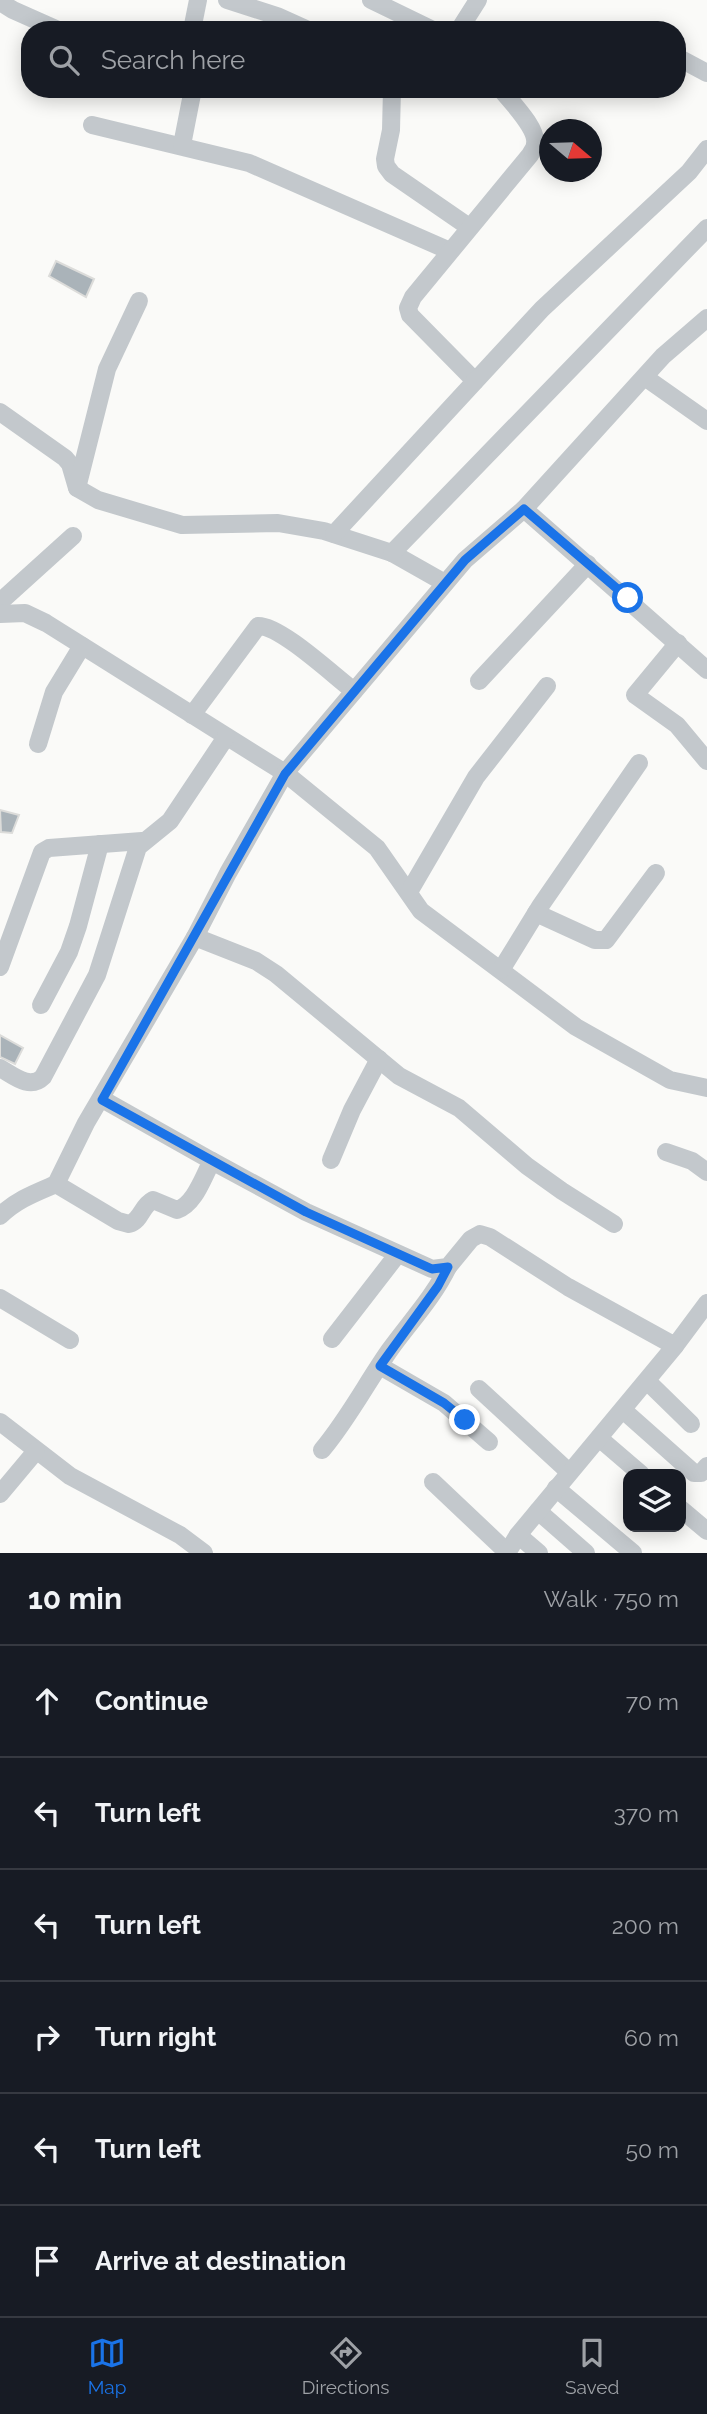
<!DOCTYPE html>
<html lang="en">
<head>
<meta charset="utf-8">
<style>
  body { margin:0; font-family:Raleway,sans-serif; background:#20242c; color:#f1f3f6 }
  .controls { position:absolute; right:21px; bottom:21px; display:grid; overflow:hidden; border-radius:14px; box-shadow:0 4px 18px #0003 }
  .controls button { width:63px; height:63px; display:grid; place-items:center; padding:0; border:0; border-bottom:2px solid #363941; background:#171b24; color:#f1f3f6; font:35px sans-serif }
  .compass { position:absolute; left:539px; top:119px; width:63px; height:63px; border-radius:50%; background:#171b24; box-shadow:0 4px 18px #0003; rotate:109deg }
  .stop { position:absolute; width:21px; height:21px; margin:-16px; border:5px solid #1a73e8; border-radius:50%; background:#fff }
  .stop.end { background:#1a73e8; border-color:#fff; box-shadow:0 2px 7px #0008 }
  .list { margin:0; padding:0; list-style:none }
  h2 { display:flex; justify-content:space-between; align-items:center; height:91px; margin:0; padding:0 28px; font-size:30px }
  h2 small { font-size:23px; font-weight:400; color:#9ea1a6 }
  .list li { display:grid; grid-template-columns:46px 1fr auto; gap:21px; align-items:center; box-sizing:border-box; height:112px; padding:0 28px; border-top:2px solid #363941 }
  .list b { display:block; font-size:26px; white-space:nowrap }
  .list em { font-size:23px; font-style:normal; color:#9ea1a6 }
  .icon { flex:none; width:38px; height:38px; fill:none; stroke:currentColor; stroke-width:2; stroke-linecap:round; stroke-linejoin:round }
  .map { position:relative; flex:none; width:707px; height:1553px; overflow:hidden }
  .search { position:absolute; background:#171b24; box-shadow:0 4px 18px #0003; left:21px; right:21px; top:21px; height:77px; display:flex; align-items:center; gap:18px; box-sizing:border-box; padding:0 24px; border-radius:28px; color:#9ea1a6; font-size:26px }
  .sheet { height:763px; background:#171b24 }
  nav { display:flex; justify-content:space-around; align-items:center; box-sizing:border-box; height:98px; border-top:2px solid #363941; background:#171b24; font-size:19px; color:#9ea1a6 }
  nav a { display:grid; justify-items:center; gap:4px }
  nav .on { color:#1a73e8 }
  .map>svg:first-child { display:block }
  .building { fill:#aab3b9; stroke:#dcdcda; stroke-width:2 }
  .lines { fill:none; stroke-linecap:round; stroke-linejoin:round }
  .minor { stroke:#c3c8cc; stroke-width:18 }
  .route { stroke:#1a73e8; stroke-width:9 }
</style>
</head>
<body>
<div class="map">
<svg width="707" height="1553" viewBox="0 0 707 1553">
  <rect width="100%" height="100%" fill="#fafaf8"/>
  <g class="building">
    <polygon points="56,261 94,279 86,297 49,276"/>
    <polygon points="0,810 19,815 12,833 1,832"/>
    <polygon points="0,1035 23,1048 15,1064 0,1057"/>
  </g>
  <g class="lines">
    <g class="minor">
      <polyline points="227,0 277,16 308,30"/>
      <polyline points="371,0 433,30"/>
      <polyline points="0,2 13,10 58,30"/>
      <polyline points="192,30 198,0"/>
      <polyline points="459,30 478,0"/>
      <polyline points="677,57 707,73"/>
      <polyline points="392,89 391,130 385,159 386,166 392,174 469,227"/>
      <polyline points="92,125 249,163 450,251"/>
      <polyline points="182,145 193,89"/>
      <polyline points="646,378 707,421"/>
      <path d="M475,381L410,315L408,308L413,297L530,155C532,151 535,148 535,144C538,128 510,101 501,89"/>
      <polyline points="0,412 65,458 70,464 77,488 98,500 182,525 278,523 324,531 392,553 445,583"/>
      <polyline points="77,488 107,369 139,301"/>
      <polyline points="524,509 707,670"/>
      <polyline points="334,534 542,309 689,172 707,149"/>
      <polyline points="392,553 707,228"/>
      <polyline points="0,602 73,536"/>
      <polyline points="0,614 25,613 46,623 285,773 377,848 421,911 576,1027 670,1080 707,1088"/>
      <polyline points="678,643 635,695 677,725 707,761"/>
      <polyline points="479,681 588,564"/>
      <path d="M192,715L258,626C280,625 334,676 354,691"/>
      <polyline points="38,744 54,692 82,646"/>
      <polyline points="409,892 476,777 547,686"/>
      <polyline points="536,913 595,940 606,940 656,873"/>
      <polyline points="195,937 256,961 276,974 399,1076 459,1108 527,1166 562,1191 614,1224"/>
      <polyline points="0,967 42,852 49,848 142,841"/>
      <polyline points="501,970 541,905 639,763"/>
      <polyline points="41,1005 69,952 78,926 100,844"/>
      <path d="M0,1068C14,1076 30,1090 43,1077L97,975L138,847L170,821L226,737"/>
      <polyline points="666,1152 692,1161 707,1172"/>
      <polyline points="331,1160 352,1110 379,1059"/>
      <polyline points="212,1161 306,1212 432,1269 448,1267 471,1239 480,1234 490,1237 568,1287 675,1346 707,1303"/>
      <path d="M56,1184L118,1221L129,1224C142,1220 141,1206 153,1200L177,1210C195,1204 203,1177 212,1161L102,1099"/>
      <path d="M0,1216C16,1200 35,1193 56,1184L86,1123L195,937L228,873L285,773L465,560L524,509L663,356L707,318"/>
      <polyline points="0,1298 70,1340"/>
      <polyline points="332,1339 397,1255"/>
      <polyline points="380,1366 444,1403 489,1442"/>
      <polyline points="647,1381 691,1424"/>
      <polyline points="479,1389 569,1472"/>
      <polyline points="623,1410 694,1473 701,1473 707,1466"/>
      <polyline points="0,1422 70,1476 180,1535 204,1553"/>
      <polyline points="599,1438 641,1474"/>
      <path d="M322,1450C348,1419 366,1384 389,1351C409,1323 433,1298 448,1267"/>
      <polyline points="433,1482 507,1552"/>
      <polyline points="556,1488 633,1553"/>
      <polyline points="0,1494 36,1451"/>
      <polyline points="681,1509 707,1531"/>
      <polyline points="538,1511 586,1553"/>
      <polyline points="518,1535 539,1553"/>
      <polyline points="507,1553 518,1535 675,1346"/>
    </g>
  </g>
  <g class="lines">
    <polyline class="route" points="465,1420 444,1403 380,1366 438,1286 448,1267 432,1269 306,1212 102,1100 285,774 465,560 524,509 628,598"/>
  </g>
</svg>
<div class="controls">
<button><svg class="icon" aria-label="layers" viewBox="0 0 24 24"><path d="M12 4l9 5-9 5-9-5zM3 14l9 5 9-5"/></svg></button>
</div>
<svg class="compass" viewBox="-18 -18 36 36"><path d="M0-13l5 13h-10z" fill="#e53935"/><path d="M0 13l5-13h-10z" fill="#9ea1a6"/></svg>
<div class="stop" style="left:628px;top:598px"></div>
<div class="stop end" style="left:465px;top:1420px"></div>
<div class="search"><svg class="icon" aria-label="search" viewBox="0 0 24 24"><circle cx="10" cy="10" r="6"/><path d="M15 15l6 6"/></svg>Search here</div>
</div>
<section class="sheet">
<h2>10 min<small>Walk · 750 m</small></h2>
<ul class="list">
<li><svg class="icon" aria-label="ahead" viewBox="0 0 24 24"><path d="M12 20V5M6 11l6-6 6 6"/></svg><div><b>Continue</b></div><em>70 m</em></li>
<li><svg class="icon" aria-label="left" viewBox="0 0 24 24"><path d="M17 20v-9H6M10 6l-5 5 5 5"/></svg><div><b>Turn left</b></div><em>370 m</em></li>
<li><svg class="icon" aria-label="left" viewBox="0 0 24 24"><path d="M17 20v-9H6M10 6l-5 5 5 5"/></svg><div><b>Turn left</b></div><em>200 m</em></li>
<li><svg class="icon" aria-label="right" viewBox="0 0 24 24"><path d="M7 20v-9h11M14 6l5 5-5 5"/></svg><div><b>Turn right</b></div><em>60 m</em></li>
<li><svg class="icon" aria-label="left" viewBox="0 0 24 24"><path d="M17 20v-9H6M10 6l-5 5 5 5"/></svg><div><b>Turn left</b></div><em>50 m</em></li>
<li><svg class="icon" aria-label="arrive" viewBox="0 0 24 24"><path d="M6 21V4h12l-3 4 3 4H6"/></svg><div><b>Arrive at destination</b></div></li>
</ul>
</section>
<nav>
<a class="on"><svg class="icon" aria-label="map" viewBox="0 0 24 24"><path d="M3 6l6-2 6 2 6-2v14l-6 2-6-2-6 2zM9 4v14M15 6v14"/></svg>Map</a>
<a><svg class="icon" aria-label="directions" viewBox="0 0 24 24"><path d="M12 3l9 9-9 9-9-9zM9 14v-3h6M13 9l2 2-2 2"/></svg>Directions</a>
<a><svg class="icon" aria-label="saved" viewBox="0 0 24 24"><path d="M7 4h10v16l-5-4-5 4z"/></svg>Saved</a>
</nav>
</body>
</html>
